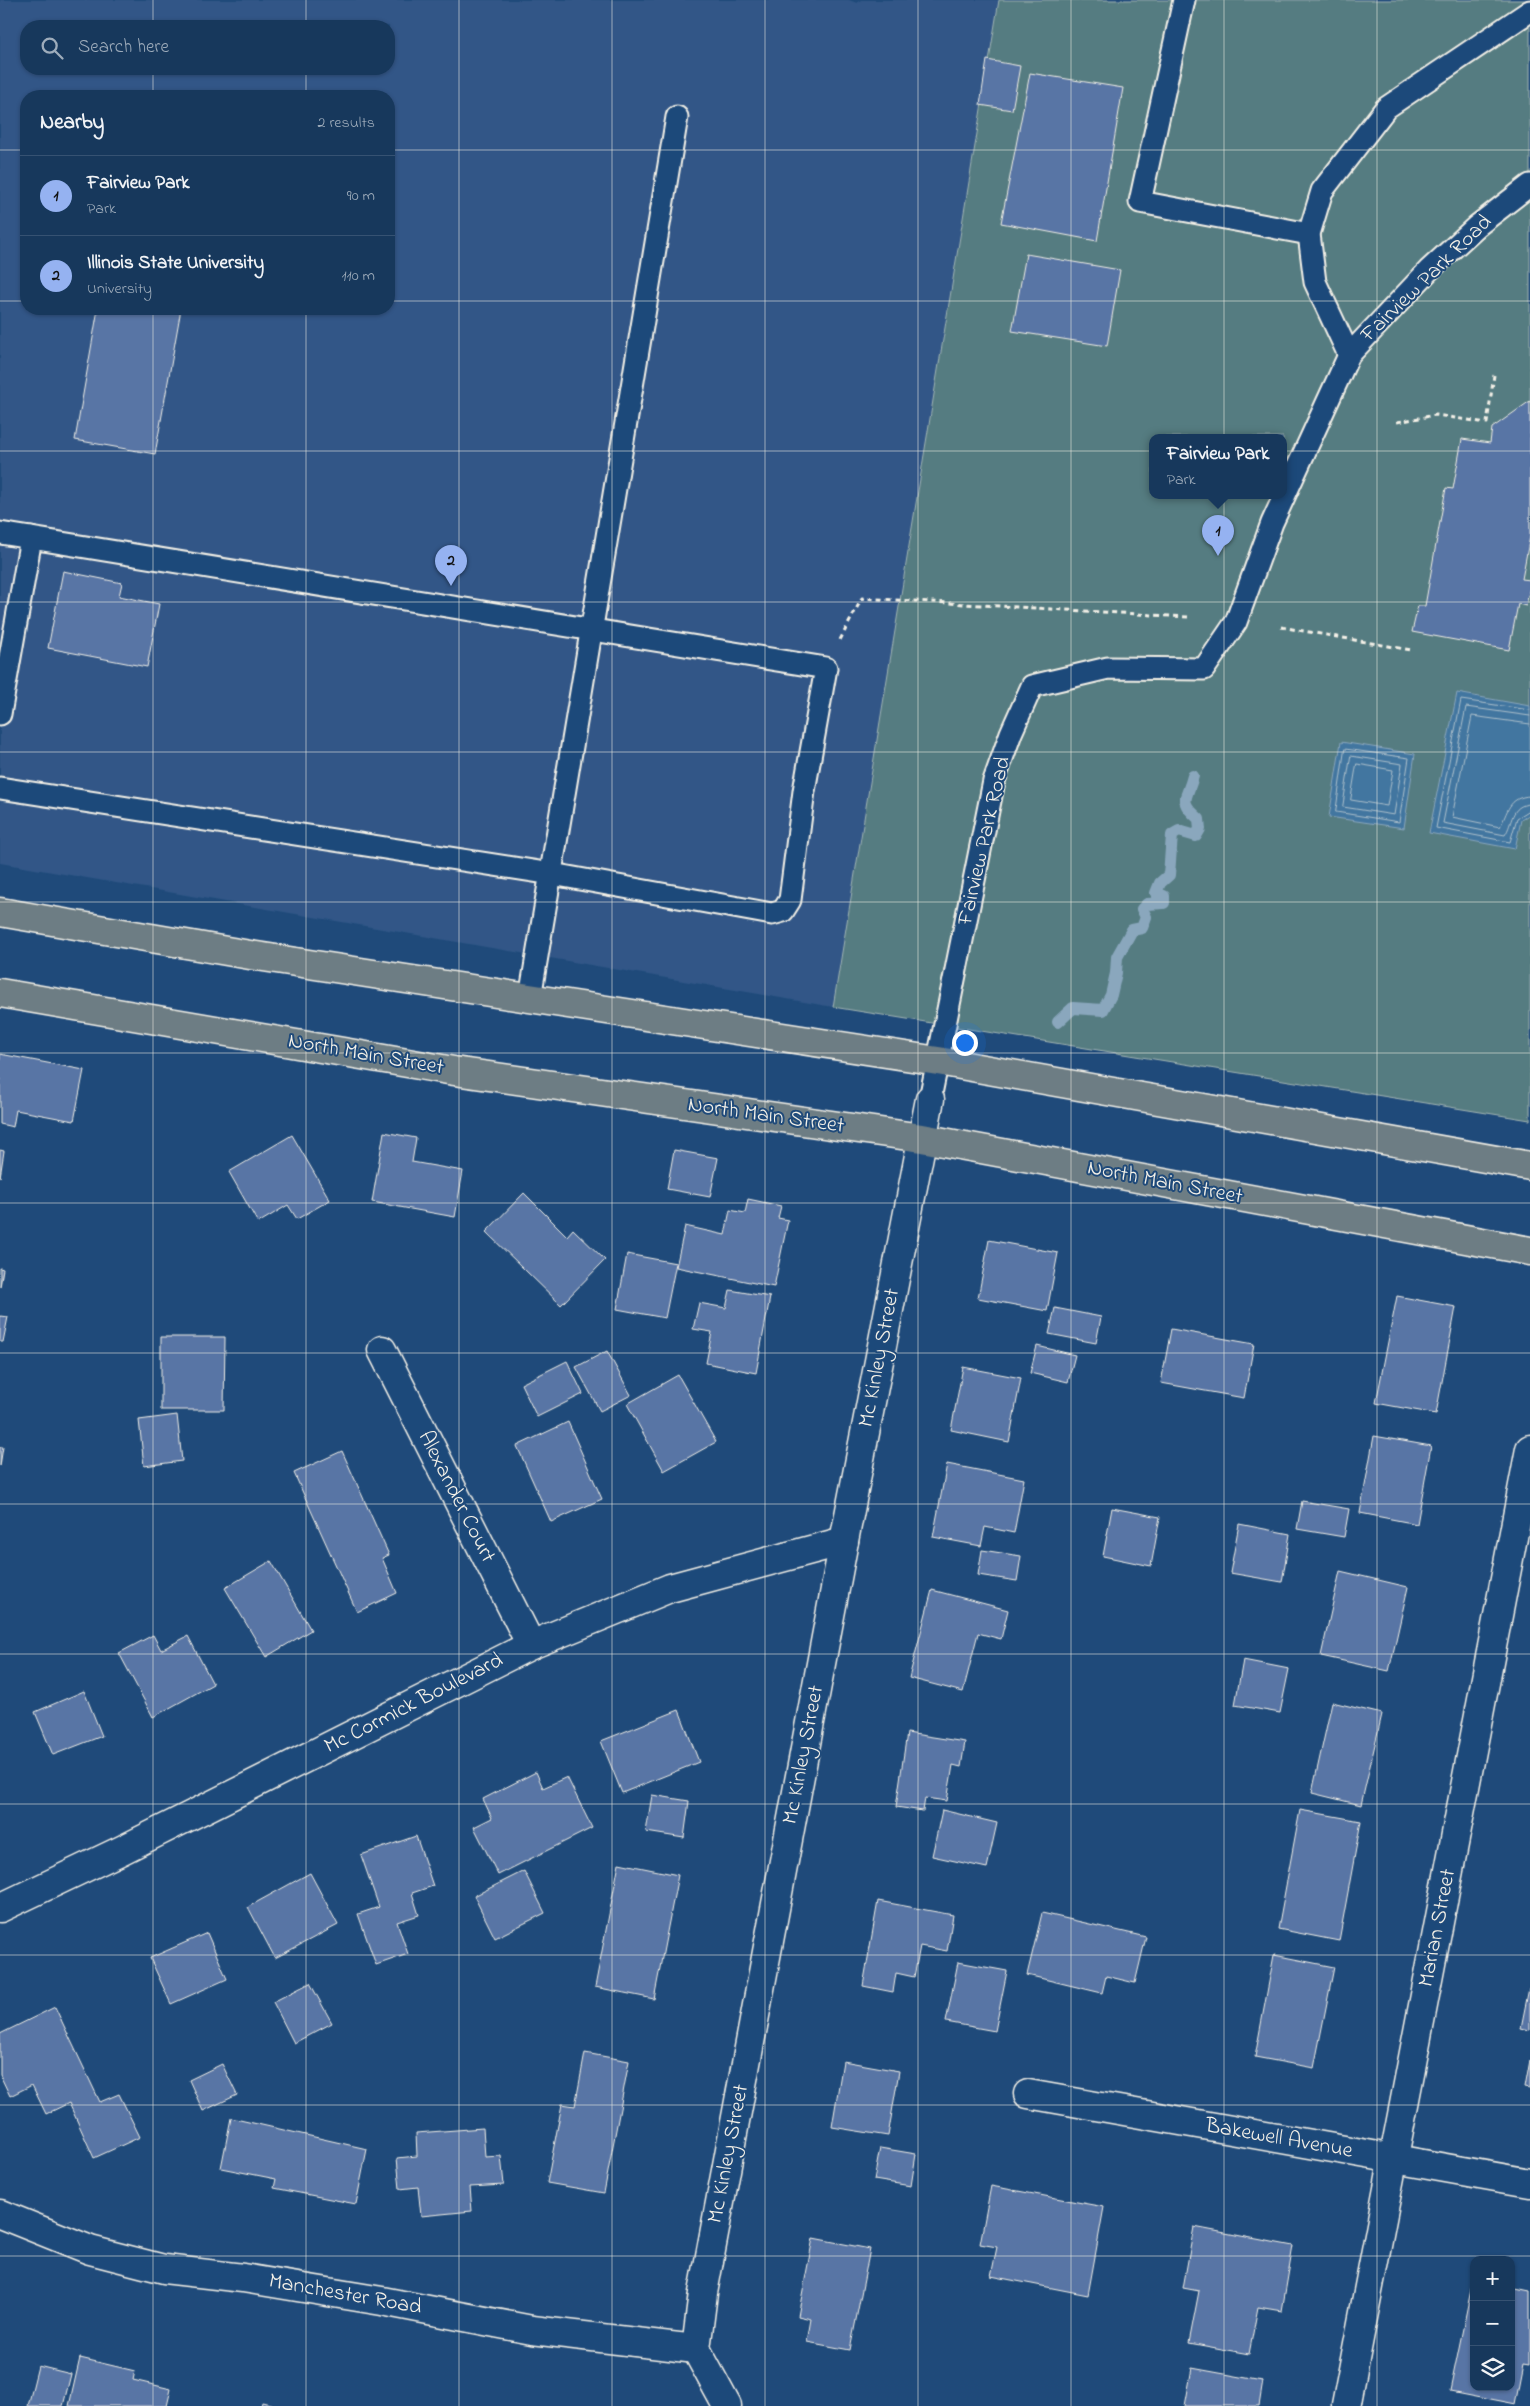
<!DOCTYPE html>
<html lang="en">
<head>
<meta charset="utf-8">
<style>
  body { margin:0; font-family:"Indie Flower",sans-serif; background:#203f62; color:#f1f3f6 }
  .controls { position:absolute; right:15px; bottom:15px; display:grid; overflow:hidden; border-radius:10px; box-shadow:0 1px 4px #0004 }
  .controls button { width:45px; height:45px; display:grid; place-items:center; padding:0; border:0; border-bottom:1px solid #365272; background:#17385c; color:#f1f3f6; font:25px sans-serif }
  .you { position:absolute; left:964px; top:1042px; width:18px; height:18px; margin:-12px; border:4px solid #fff; border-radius:50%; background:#1a73e8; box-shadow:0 0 0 8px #1a73e833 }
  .badge { display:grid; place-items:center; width:32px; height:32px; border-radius:50%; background:#95b2f1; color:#111; font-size:16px; font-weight:700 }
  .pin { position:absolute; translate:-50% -41px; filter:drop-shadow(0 1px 2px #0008) }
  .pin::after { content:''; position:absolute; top:26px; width:18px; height:15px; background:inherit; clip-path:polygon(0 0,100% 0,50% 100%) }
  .popup { position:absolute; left:1149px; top:434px; width:138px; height:65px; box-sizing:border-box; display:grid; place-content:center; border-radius:10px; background:#17385c; filter:drop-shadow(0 1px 4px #0005); font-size:16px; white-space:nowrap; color:#9eacbb }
  .popup b { font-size:19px; color:#f1f3f6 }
  .popup::after { content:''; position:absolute; left:50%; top:100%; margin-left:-10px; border:10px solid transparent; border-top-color:#17385c }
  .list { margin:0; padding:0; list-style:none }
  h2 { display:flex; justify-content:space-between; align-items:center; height:65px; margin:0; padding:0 20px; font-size:21px }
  h2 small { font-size:16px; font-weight:400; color:#9eacbb }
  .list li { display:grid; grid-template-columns:32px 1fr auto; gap:15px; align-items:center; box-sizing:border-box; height:80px; padding:0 20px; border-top:1px solid #365272 }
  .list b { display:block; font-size:19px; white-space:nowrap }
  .list p { margin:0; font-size:16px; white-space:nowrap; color:#9eacbb }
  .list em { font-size:16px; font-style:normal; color:#9eacbb }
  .icon { flex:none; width:28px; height:28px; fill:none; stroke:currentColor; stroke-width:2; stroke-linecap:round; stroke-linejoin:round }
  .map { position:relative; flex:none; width:1530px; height:2406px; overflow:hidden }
  .search { position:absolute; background:#17385c; box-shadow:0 1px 4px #0004; left:20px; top:20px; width:375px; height:55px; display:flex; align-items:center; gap:12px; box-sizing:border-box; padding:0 18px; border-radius:20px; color:#9eacbb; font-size:19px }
  .panel { position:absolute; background:#17385c; box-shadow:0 1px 4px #0004; left:20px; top:90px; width:375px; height:225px; border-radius:20px }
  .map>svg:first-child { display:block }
  .built { fill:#305787; fill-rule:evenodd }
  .green { fill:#557b81; stroke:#a4b6b4; fill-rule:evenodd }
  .water { fill:#4376a0; stroke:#8aa7bd }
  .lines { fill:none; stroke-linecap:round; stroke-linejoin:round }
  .shore { stroke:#adc0cb; stroke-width:1 }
  .stream { stroke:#8aa7bd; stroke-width:12 }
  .building { fill:#5874a5; stroke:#f4f1e8 }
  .lane-casing { stroke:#f4f1e8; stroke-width:25 }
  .street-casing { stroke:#f4f1e8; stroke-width:31 }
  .primary-casing { stroke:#f4f1e8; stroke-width:31 }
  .path { stroke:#f4f1e8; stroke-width:3; stroke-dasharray:5 4; stroke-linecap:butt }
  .lane { stroke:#1f4a7a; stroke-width:21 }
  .street { stroke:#1f4a7a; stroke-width:28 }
  .primary { stroke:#6d7d84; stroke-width:28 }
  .grid { fill:none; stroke:#f4f1e8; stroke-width:1; stroke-opacity:0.55 }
  .labels { text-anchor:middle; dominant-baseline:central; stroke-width:4; stroke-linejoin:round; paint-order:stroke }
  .street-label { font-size:22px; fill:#f4f1e8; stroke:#1f4a7a }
</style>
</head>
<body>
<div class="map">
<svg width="1530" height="2406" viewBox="0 0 1530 2406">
  <rect width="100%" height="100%" fill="#1f4a7a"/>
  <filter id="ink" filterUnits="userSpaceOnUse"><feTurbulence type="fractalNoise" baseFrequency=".02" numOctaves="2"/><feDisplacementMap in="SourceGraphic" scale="10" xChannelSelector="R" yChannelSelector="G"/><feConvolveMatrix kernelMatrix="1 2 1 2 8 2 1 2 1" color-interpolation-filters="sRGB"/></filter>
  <g filter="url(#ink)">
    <path class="built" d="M0,0H849L857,3L861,0H999L833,1007L0,863ZM26,26H389V69H26ZM26,96H389V309H26Z"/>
    <path class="green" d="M999,0H1530V1120L833,1007ZM1153,437H1283V495H1153Z"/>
    <g class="water">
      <polygon points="1457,693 1530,706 1530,814 1521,820 1515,849 1429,833"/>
      <polygon points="1341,742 1415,754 1404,828 1329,817"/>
    </g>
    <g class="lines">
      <g class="shore">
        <polyline points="1530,710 1461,700 1436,828 1510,842 1517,818 1530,810"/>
        <path d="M1530,716L1466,707L1443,823L1505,835C1513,823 1510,805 1530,804"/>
        <path d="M1530,724L1472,716L1452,817L1500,827C1508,812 1508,797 1530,796"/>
        <polygon points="1345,749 1409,758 1399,822 1336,812"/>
        <polygon points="1351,756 1402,764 1394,815 1343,807"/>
        <polygon points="1357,764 1393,770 1387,806 1351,800"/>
      </g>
      <path class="stream" d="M1058,1022L1073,1008L1103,1010L1111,995L1116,973L1117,957L1132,930L1142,928L1146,917L1142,909L1147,904L1164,903V896L1156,893L1160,883L1169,875L1172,835L1179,831L1196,836L1200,829L1199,819C1177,800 1187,800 1193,776"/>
    </g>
    <g class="building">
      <polygon points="987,60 1020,66 1012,110 980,105"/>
      <polygon points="1030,73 1123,88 1097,241 1001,223"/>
      <polygon points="1026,254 1120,270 1107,346 1012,331"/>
      <polygon points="98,309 181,309 155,454 75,440"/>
      <polygon points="1530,401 1530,536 1522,579 1530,580 1530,586 1526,606 1518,604 1509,650 1412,632 1418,606 1425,606 1446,488 1453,489 1462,439 1490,443 1492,428"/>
      <polygon points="63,571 122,583 119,596 159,604 147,667 48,648"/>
      <polygon points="0,1054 84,1070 74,1121 16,1110 13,1127 0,1124"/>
      <polygon points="384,1132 416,1138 412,1162 463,1171 455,1217 372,1202"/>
      <polygon points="292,1135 330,1200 297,1219 288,1205 258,1223 229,1172"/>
      <polygon points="0,1150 4,1151 0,1177"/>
      <polygon points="674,1150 718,1158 710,1197 667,1189"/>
      <polygon points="524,1193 567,1236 573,1229 605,1260 561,1305 486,1232"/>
      <polygon points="748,1199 781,1206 778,1218 788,1220 774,1287 676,1267 685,1226 725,1235 730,1210 745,1213"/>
      <polygon points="989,1240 1058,1253 1047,1311 978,1298"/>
      <polygon points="627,1254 676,1263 665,1318 617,1309"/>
      <polygon points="0,1268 3,1269 0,1287"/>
      <polygon points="730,1290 770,1297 756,1373 706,1363 712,1332 693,1329 699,1303 726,1308"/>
      <polygon points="1397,1296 1456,1307 1436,1414 1376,1403"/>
      <polygon points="1055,1308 1101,1317 1096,1343 1049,1334"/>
      <polygon points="0,1316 8,1317 3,1342 0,1342"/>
      <polygon points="1171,1329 1254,1344 1244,1398 1161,1383"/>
      <polygon points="161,1337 225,1337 224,1410 161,1410"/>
      <polygon points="1037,1346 1075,1355 1068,1382 1030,1373"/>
      <polygon points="607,1351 631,1395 600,1411 576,1367"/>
      <polygon points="567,1361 583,1394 537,1417 521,1384"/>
      <polygon points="963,1367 1021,1378 1009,1442 951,1430"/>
      <polygon points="678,1375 716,1442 664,1471 627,1404"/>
      <polygon points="177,1415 182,1461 144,1466 139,1420"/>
      <polygon points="568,1422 602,1499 551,1522 517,1446"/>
      <polygon points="1374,1436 1431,1446 1417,1524 1360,1513"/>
      <polygon points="0,1447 3,1447 0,1466"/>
      <polygon points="342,1451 389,1555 382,1558 397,1593 357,1612 294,1473"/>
      <polygon points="947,1464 1024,1479 1014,1533 985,1527 981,1546 933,1537"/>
      <polygon points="1302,1501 1349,1509 1344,1537 1297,1529"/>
      <polygon points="1112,1508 1160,1517 1151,1566 1103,1556"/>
      <polygon points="1239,1524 1290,1534 1282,1582 1230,1573"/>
      <polygon points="982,1550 1021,1556 1017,1581 978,1575"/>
      <polygon points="271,1561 311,1630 266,1657 225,1588"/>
      <polygon points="1340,1571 1408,1587 1389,1671 1321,1656"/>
      <polygon points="932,1590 1008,1610 1001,1639 978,1633 963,1692 909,1678"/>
      <polygon points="153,1635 161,1650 188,1636 213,1684 153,1717 119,1653"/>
      <polygon points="1243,1660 1289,1669 1280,1713 1235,1705"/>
      <polygon points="84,1691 102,1736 53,1755 35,1712"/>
      <polygon points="1332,1702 1382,1714 1361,1805 1312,1793"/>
      <polygon points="679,1710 699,1762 622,1793 601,1741"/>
      <polygon points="907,1733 965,1742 961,1767 953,1765 947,1801 925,1798 923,1811 896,1807"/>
      <polygon points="536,1772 543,1788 567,1777 592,1828 498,1875 474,1827 492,1818 483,1799"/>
      <polygon points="652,1795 689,1801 684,1838 646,1832"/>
      <polygon points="942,1810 997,1823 987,1868 932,1856"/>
      <polygon points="1300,1810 1361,1821 1339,1941 1278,1929"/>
      <polygon points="416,1836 433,1886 412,1893 419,1915 397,1922 408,1954 376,1965 358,1914 379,1907 361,1855"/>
      <polygon points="619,1863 678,1875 654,1999 595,1987"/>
      <polygon points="524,1871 545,1913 495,1938 474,1896"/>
      <polygon points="310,1873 338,1925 275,1958 248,1907"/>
      <polygon points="878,1901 953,1915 947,1951 920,1946 914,1977 896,1973 893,1992 863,1986"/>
      <polygon points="1042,1913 1146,1937 1135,1983 1106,1976 1102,1993 1027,1975"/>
      <polygon points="207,1933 227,1979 171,2004 150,1958"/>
      <polygon points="1274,1955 1334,1967 1314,2068 1255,2057"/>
      <polygon points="958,1962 1007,1971 995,2031 946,2022"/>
      <polygon points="310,1983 332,2023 294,2043 273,2002"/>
      <polygon points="1529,1988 1530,1988 1530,2030 1521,2028"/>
      <polygon points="55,2007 100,2102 119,2094 140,2137 94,2158 69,2103 46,2114 32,2085 10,2096 0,2075 0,2034"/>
      <polygon points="585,2053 629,2061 604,2193 547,2183 562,2104 575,2106"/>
      <polygon points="1530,2060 1530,2089 1525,2088"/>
      <polygon points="843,2061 899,2071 888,2136 832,2127"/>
      <polygon points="222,2064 237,2095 203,2111 189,2080"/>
      <polygon points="231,2118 367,2149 356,2204 274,2188 276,2179 221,2168"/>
      <polygon points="483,2128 485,2157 501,2156 504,2185 470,2187 472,2211 421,2216 418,2187 400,2189 397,2158 417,2156 416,2133"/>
      <polygon points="880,2148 916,2154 911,2186 874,2180"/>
      <polygon points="991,2186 1104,2207 1088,2295 991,2276 997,2247 980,2244"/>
      <polygon points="1194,2227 1293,2246 1282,2311 1258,2307 1249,2354 1189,2343 1199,2291 1183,2288"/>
      <polygon points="813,2238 870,2249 850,2350 807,2342 811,2319 798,2316"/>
      <polygon points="1473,2280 1474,2387 1511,2387 1511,2287 1530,2291 1530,2364 1524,2363 1516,2404 1450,2391"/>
      <polygon points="80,2358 135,2371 133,2380 171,2389 167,2406 69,2406"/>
      <polygon points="38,2366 71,2374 63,2406 28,2406"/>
      <polygon points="1192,2368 1263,2381 1259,2406 1185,2406"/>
      <polygon points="262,2402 279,2406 261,2406"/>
    </g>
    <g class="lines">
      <defs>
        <g id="lane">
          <polyline points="1184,0 1140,202 1309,234"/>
          <polyline points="1349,355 1315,282 1309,234 1322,191 1386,108 1530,11"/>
          <polyline points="0,533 31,538"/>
          <polyline points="0,714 31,538 826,668 804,791 790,900 783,911 772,914 552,874 0,788"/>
          <polyline points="530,998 677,117"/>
          <polyline points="930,1099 994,781 1011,733 1032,686 1108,668 1204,669 1236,622 1272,523 1349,355 1429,270 1477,226 1530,185"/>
        </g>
        <g id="street">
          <polyline points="382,1350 531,1645"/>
          <polyline points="0,1908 122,1850 531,1645 670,1588 844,1541"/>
          <polyline points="1028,2094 1530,2183"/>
          <polyline points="0,2214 90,2250 164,2269 243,2278 382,2301 532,2330 696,2349"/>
          <polyline points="727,2406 696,2349 703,2293 844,1541 930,1099"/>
          <polyline points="1346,2406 1530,1449"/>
        </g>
        <g id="primary">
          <polyline points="0,912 250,955 938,1061 1530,1166"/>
          <polyline points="0,993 454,1071 922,1138 1530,1251"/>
        </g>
      </defs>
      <use href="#lane" class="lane-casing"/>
      <use href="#street" class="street-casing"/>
      <use href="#primary" class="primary-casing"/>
      <g class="path">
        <polyline points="1397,422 1436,415 1487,423 1494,375"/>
        <polyline points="1281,627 1411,650"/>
        <polyline points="840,640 862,598 1188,617"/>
      </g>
      <use href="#lane" class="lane"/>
      <use href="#street" class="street"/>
      <use href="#primary" class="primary"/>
    </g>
  </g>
  <path class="grid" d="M153,0V26M306,0V26M459,0V2406M612,0V2406M765,0V2406M918,0V2406M1071,0V2406M1224,0V2406M1377,0V2406M153,69V96M306,69V96M0,150H26M389,150H1530M0,301H26M389,301H1530M153,309V2406M306,309V2406M0,451H1530M0,602H1530M0,752H1530M0,902H1530M0,1053H1530M0,1203H1530M0,1353H1530M0,1504H1530M0,1654H1530M0,1804H1530M0,1955H1530M0,2105H1530M0,2256H1530"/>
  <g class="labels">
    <g class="street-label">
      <text transform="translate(1427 279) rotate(-44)">Fairview Park Road</text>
      <text transform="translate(985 841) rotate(-77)">Fairview Park Road</text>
      <text transform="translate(366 1055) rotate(10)">North Main Street</text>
      <text transform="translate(766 1116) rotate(8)">North Main Street</text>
      <text transform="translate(1165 1183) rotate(11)">North Main Street</text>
      <text transform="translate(880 1358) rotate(-79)">Mc Kinley Street</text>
      <text transform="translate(456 1497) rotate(63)">Alexander Court</text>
      <text transform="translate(414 1704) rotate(-27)">Mc Cormick Boulevard</text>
      <text transform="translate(804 1755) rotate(-79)">Mc Kinley Street</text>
      <text transform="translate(1438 1928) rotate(-79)">Marian Street</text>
      <text transform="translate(1279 2139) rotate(10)">Bakewell Avenue</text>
      <text transform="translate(729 2154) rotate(-79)">Mc Kinley Street</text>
      <text transform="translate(345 2295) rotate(10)">Manchester Road</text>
    </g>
  </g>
</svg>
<div class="controls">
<button>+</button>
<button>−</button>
<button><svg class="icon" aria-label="layers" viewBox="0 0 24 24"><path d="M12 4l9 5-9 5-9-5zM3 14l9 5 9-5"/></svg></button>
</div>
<div class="you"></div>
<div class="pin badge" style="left:1218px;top:556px">1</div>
<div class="popup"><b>Fairview Park</b>Park</div>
<div class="pin badge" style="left:451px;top:586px">2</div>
<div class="search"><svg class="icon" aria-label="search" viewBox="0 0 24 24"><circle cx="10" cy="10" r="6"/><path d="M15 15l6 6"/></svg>Search here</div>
<section class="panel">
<h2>Nearby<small>2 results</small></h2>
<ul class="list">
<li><span class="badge">1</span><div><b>Fairview Park</b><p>Park</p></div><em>90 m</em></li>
<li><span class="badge">2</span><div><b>Illinois State University</b><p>University</p></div><em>110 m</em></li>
</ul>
</section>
</div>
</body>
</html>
